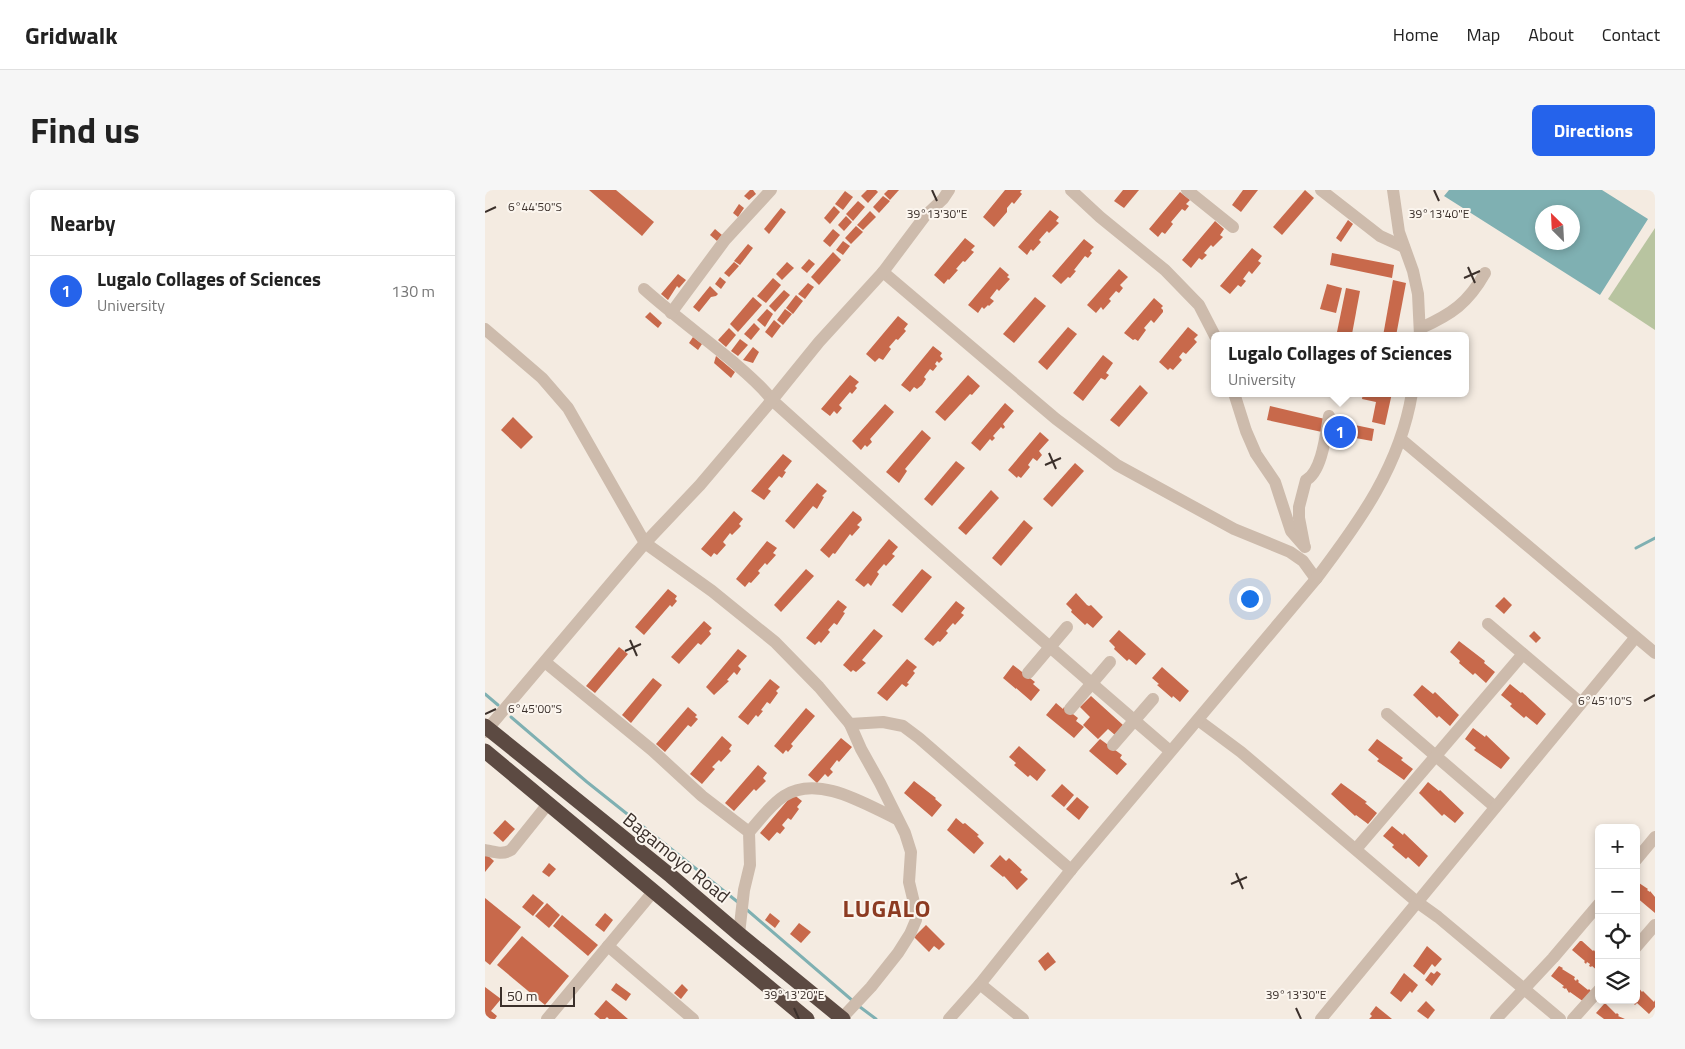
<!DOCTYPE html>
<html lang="en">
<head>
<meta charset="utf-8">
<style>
  body { margin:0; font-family:"Titillium Web",sans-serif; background:#f6f6f6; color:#222 }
  .controls { position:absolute; right:15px; bottom:15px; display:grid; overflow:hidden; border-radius:8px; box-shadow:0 2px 8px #0003 }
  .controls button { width:45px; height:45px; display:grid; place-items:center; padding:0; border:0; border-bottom:1px solid #e0e0e0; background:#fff; color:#222; font:25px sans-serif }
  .compass { position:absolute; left:1050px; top:15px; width:45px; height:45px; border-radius:50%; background:#fff; box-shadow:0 2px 8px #0003; rotate:336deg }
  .scale { position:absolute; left:15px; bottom:12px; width:75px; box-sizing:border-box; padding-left:5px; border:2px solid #3b302b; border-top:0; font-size:14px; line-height:18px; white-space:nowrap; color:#3b302b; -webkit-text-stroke:4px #fbf5ee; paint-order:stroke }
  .you { position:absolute; left:764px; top:408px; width:18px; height:18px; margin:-12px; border:4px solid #fff; border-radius:50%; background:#1a73e8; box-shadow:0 0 0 8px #1a73e833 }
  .badge { display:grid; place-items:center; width:32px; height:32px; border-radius:50%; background:#2563eb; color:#fff; font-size:16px; font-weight:700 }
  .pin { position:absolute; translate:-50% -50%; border:2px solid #fff; box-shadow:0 1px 5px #0006 }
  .popup { position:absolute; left:726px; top:142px; width:258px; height:65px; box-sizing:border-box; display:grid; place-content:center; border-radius:8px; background:#fff; filter:drop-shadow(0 1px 4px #0005); font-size:16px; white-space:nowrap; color:#767676 }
  .popup b { font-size:19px; color:#222 }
  .popup::after { content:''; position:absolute; left:50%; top:100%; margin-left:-10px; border:10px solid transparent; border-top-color:#fff }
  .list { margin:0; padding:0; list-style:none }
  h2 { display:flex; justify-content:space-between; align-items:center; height:65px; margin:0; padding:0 20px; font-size:21px }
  h2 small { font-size:16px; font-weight:400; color:#767676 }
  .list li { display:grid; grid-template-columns:32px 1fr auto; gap:15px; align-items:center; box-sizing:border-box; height:70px; padding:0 20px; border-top:1px solid #e0e0e0 }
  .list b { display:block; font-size:19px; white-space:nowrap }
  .list p { margin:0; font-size:16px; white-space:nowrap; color:#767676 }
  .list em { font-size:16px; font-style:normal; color:#767676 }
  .icon { flex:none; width:28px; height:28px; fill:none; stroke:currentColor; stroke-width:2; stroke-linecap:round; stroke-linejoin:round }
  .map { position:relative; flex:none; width:1170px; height:829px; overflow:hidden; border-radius:8px }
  header { display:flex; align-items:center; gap:30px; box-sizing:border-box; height:70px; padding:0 25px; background:#fff; border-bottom:1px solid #e0e0e0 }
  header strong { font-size:24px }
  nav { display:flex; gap:28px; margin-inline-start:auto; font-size:18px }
  .intro { display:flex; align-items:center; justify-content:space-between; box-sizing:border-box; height:120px; padding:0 30px }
  h1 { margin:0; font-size:35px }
  .button { padding:12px 22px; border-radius:8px; background:#2563eb; color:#fff; font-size:18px; font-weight:700 }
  main { display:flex; gap:30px; padding:0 30px }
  aside { flex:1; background:#fff; border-radius:8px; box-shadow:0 2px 8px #0003 }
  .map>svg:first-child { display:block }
  .green { fill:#b8c4a0 }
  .water { fill:#7fb0b2; fill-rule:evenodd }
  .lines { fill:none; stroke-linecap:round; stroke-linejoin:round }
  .stream { stroke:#7fb0b2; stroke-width:3 }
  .building { fill:#c8694b }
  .minor { stroke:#cdbbac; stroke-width:12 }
  .highway { stroke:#5c4a42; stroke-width:15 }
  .ticks { fill:none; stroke:#3b302b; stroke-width:2 }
  .labels { text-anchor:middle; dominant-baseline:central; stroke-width:4; stroke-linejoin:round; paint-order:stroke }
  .street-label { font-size:19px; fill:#3b302b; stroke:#fbf5ee }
  .district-label { font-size:24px; font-weight:bold; letter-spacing:1px; fill:#8c3b22; stroke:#fbf5ee }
  .ticks-label { font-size:12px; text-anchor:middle; fill:#3b302b; stroke:#fbf5ee; stroke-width:4; stroke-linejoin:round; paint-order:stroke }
</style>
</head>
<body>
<header>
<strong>Gridwalk</strong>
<nav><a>Home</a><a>Map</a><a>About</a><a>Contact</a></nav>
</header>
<div class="intro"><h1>Find us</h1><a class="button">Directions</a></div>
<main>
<aside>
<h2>Nearby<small></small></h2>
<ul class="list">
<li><span class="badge">1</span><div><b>Lugalo Collages of Sciences</b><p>University</p></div><em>130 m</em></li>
</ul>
</aside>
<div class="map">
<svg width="1170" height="829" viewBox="0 0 1170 829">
  <rect width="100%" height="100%" fill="#f4ebe1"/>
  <polygon class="green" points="1170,38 1170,140 1123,109"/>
  <path class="water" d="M964,0H1117L1163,29L1115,105L959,6ZM1058,22H1088V52H1058Z"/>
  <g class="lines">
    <g class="stream">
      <polyline points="1151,358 1170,348"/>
      <polyline points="0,504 13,515"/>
      <polyline points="26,527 102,592 254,713"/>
      <polyline points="261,719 368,811"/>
      <polyline points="375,817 391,829"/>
    </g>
  </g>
  <g class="building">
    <polygon points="104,0 131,0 169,32 157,46"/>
    <polygon points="265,0 268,0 271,4 264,10 259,6"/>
    <polygon points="382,0 391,0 393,2 383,13 376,6"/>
    <polygon points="403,0 414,0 405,10 399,4"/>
    <polygon points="520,0 537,0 535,2 537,4 529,14 527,12 522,18 522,22 509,37 498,27"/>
    <polygon points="638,0 654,0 639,18 629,11"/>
    <polygon points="758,0 773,0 756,22 747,15"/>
    <polygon points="820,0 829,8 797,45 788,37"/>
    <polygon points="360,1 368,7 358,20 350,14"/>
    <polygon points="695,2 705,10 701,14 704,16 700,21 697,19 686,32 688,34 680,44 677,42 673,47 664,39"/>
    <polygon points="398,6 405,11 394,23 388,17"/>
    <polygon points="373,11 380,17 368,31 361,24"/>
    <polygon points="254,14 259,18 253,27 248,23"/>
    <polygon points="349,16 355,22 345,34 339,28"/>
    <polygon points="296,18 301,22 284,44 279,39"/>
    <polygon points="565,20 574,27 571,31 574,33 564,43 562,41 554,50 556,52 548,61 546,59 542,65 533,57"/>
    <polygon points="385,21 391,27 378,40 372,35"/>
    <polygon points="361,26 367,32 359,41 353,35"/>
    <polygon points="863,30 868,34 856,52 851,48"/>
    <polygon points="730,31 739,39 735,45 738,47 728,57 726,55 719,63 722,65 717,70 714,68 706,78 697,70"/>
    <polygon points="371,36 378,42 366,54 360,48"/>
    <polygon points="230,39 237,45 232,51 225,45"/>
    <polygon points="348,39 355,45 345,57 338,51"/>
    <polygon points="480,48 490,56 486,60 489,62 480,72 478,71 471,79 473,80 464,90 463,89 459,94 449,85"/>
    <polygon points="599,49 609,57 605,61 607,63 603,68 600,66 589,80 591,81 585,88 583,87 576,94 567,86"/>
    <polygon points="358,51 365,56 358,65 351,60"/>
    <polygon points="263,54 268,58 255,75 249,71"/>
    <polygon points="767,58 777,66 773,71 776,73 767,84 764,81 758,89 761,91 756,97 753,95 745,104 735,96"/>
    <polygon points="348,62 356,70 334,95 326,87"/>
    <polygon points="847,63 909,75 907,88 845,75"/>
    <polygon points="324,69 330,74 322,83 316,78"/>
    <polygon points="249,72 254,76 244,87 239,83"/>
    <polygon points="302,72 309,78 297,90 291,84"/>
    <polygon points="515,77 524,85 522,87 525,89 514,101 512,99 505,108 509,111 504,116 503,115 499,119 497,117 493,123 483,115"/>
    <polygon points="634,79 643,87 635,95 638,98 634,103 631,101 624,109 626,111 618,120 616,117 611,123 602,115"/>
    <polygon points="193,84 201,90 194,98 192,96 183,110 176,104"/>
    <polygon points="235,87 241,92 236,99 230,94"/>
    <polygon points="288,88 296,95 281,113 272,106"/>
    <polygon points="908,90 921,93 911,146 898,146"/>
    <polygon points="323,93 329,97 320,109 313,104"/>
    <polygon points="842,94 857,98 851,123 835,119"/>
    <polygon points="225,96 233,104 231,106 226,107 214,122 208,117"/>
    <polygon points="861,98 875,101 867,144 852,142"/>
    <polygon points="299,100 305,105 290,122 284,116"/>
    <polygon points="311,105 318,111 308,124 301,118"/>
    <polygon points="268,107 277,115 253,142 245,134"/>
    <polygon points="550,107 561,116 529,153 518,144"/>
    <polygon points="669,108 678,116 676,118 678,120 678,122 669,133 666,130 659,138 661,140 653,151 650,149 648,150 639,143"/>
    <polygon points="282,119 288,124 280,137 272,130"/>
    <polygon points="300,119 307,124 298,135 292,130"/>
    <polygon points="165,122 177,133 173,138 160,127"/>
    <polygon points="413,126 423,134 419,139 421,141 413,150 411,149 404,157 406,159 398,170 394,168 390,172 381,164"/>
    <polygon points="289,130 296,136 287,148 280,142"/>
    <polygon points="269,133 275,139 266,150 259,144"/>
    <polygon points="583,137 592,144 562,180 553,172"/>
    <polygon points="703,137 713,145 709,149 712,152 701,164 698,162 694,167 697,170 688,180 685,178 683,180 674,172"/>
    <polygon points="244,138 251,145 241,157 233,150"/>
    <polygon points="208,147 217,154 213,160 204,153"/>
    <polygon points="255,149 263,155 253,166 246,161"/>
    <polygon points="448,156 457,163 455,166 458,169 454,173 452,171 450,174 452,176 448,181 445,179 439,187 441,189 437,195 432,199 429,197 425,202 416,195"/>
    <polygon points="268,157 274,162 268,173 258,170"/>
    <polygon points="618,165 628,173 621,183 624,185 620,190 616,188 598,211 588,203"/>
    <polygon points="231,166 250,182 246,188 229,173"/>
    <polygon points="365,185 374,192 370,196 372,198 367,204 365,202 354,215 357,218 352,224 349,221 345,226 336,219"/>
    <polygon points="483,185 495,196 487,205 485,204 460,231 450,222"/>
    <polygon points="655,195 663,203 634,237 625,230"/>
    <polygon points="878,203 907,203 900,235 887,232 891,212 877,209"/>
    <polygon points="520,213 529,221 518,234 520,237 518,239 516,237 508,246 510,248 507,251 505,249 495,261 486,253"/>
    <polygon points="400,214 409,222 385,249 387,252 382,257 380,255 376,260 367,251"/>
    <polygon points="785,216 840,229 837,242 782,230"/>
    <polygon points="28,227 48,247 36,259 16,240"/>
    <polygon points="846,230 889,239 887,251 843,243"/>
    <polygon points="437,240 446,248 420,279 422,281 414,293 401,282"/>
    <polygon points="555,242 564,250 554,261 557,265 552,271 548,268 543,275 545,277 536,288 533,286 532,288 523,280"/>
    <polygon points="298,264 307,271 299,281 301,282 297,288 294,286 283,299 286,301 279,310 266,301"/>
    <polygon points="471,271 480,278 447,316 439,309"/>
    <polygon points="590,273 599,281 567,317 558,309"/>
    <polygon points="332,293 342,301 337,306 339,307 332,319 328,316 309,339 300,331"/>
    <polygon points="506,300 514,308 481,345 473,338"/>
    <polygon points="249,321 258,329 254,334 256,336 247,345 245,343 238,352 241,355 232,365 229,363 226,367 216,359"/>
    <polygon points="368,321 376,327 377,330 372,335 375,337 367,346 365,344 350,364 348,363 344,368 335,360"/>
    <polygon points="539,330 548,338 516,376 507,368"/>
    <polygon points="404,349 413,357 407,364 410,366 401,376 399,374 392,382 394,384 386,396 383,393 379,397 370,390"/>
    <polygon points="282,351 292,358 288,363 291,365 282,375 280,373 273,381 275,383 266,393 264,392 260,397 251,389"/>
    <polygon points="321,379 329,386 296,422 289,415"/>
    <polygon points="437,379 447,387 417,423 407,415"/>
    <polygon points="183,399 192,406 190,409 192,411 187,417 185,415 159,445 150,437"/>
    <polygon points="591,403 602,415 604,416 606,415 618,427 608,438 602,433 600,435 586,422 587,420 581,414"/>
    <polygon points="1019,407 1027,415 1019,424 1010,416"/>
    <polygon points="353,410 362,417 358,422 360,423 352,435 349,433 343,440 345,442 336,453 334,451 330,455 321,448"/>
    <polygon points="471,411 480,418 476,423 479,425 470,435 468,433 461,441 463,443 455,452 453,451 448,456 439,449"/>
    <polygon points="219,431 227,438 224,441 226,444 216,455 213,453 194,474 186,467"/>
    <polygon points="389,439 398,446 377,470 381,473 371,482 368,480 366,482 358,475"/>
    <polygon points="634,440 661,464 651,475 644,469 642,471 629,459 630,457 624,451"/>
    <polygon points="1049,441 1056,448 1051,453 1044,446"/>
    <polygon points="974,451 1000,471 999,473 1010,482 1001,493 990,483 988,485 974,473 975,471 965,462"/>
    <polygon points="134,457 143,464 110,503 101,496"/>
    <polygon points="253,459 262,466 253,476 256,479 252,485 249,482 242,490 244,491 229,505 221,497"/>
    <polygon points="422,469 432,477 428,481 430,483 422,493 424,494 421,497 417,494 402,511 392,503"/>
    <polygon points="528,475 550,492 548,494 555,500 546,511 531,498 531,499 518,488"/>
    <polygon points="677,477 704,501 695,512 688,506 687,508 672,495 674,494 667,488"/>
    <polygon points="168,488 177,495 146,533 137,525"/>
    <polygon points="285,489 295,497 291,501 293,503 285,514 282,512 276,520 278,521 273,527 271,525 263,535 253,527"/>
    <polygon points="1025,494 1036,503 1037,502 1061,524 1052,535 1041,526 1039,528 1025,516 1027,514 1016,505"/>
    <polygon points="937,495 948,504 950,502 974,525 965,536 954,526 952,528 928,505"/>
    <polygon points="606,506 638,535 630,545 623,539 613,549 598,535 605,527 595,517"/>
    <polygon points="571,513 578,519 579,517 593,528 591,531 599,537 589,548 561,525"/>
    <polygon points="203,517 212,525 210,527 213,529 206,537 203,535 180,562 171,554"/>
    <polygon points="321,518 330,526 306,554 308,556 303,562 301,560 298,564 289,556"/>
    <polygon points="988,538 1000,547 1001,545 1025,568 1016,579 989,560 991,558 980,549"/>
    <polygon points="237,546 247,555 244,559 246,561 236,572 234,570 227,577 230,579 217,594 205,584"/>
    <polygon points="356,548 367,557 354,572 352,570 345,579 348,582 343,587 340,584 332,593 323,585"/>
    <polygon points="615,549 637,565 635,568 642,574 632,585 604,561"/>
    <polygon points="892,549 918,568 916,570 928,579 919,590 892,571 894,569 883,560"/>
    <polygon points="534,556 561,580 552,591 545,585 543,587 529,575 531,573 524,567"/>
    <polygon points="273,575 282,583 278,588 281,591 271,601 269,599 249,621 240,613"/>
    <polygon points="429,591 451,608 450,609 457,615 447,627 419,603"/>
    <polygon points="943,592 954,601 955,600 979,623 970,633 959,624 957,626 934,603"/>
    <polygon points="856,593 882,612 880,613 892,623 883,634 871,625 870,626 846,604"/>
    <polygon points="577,594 589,605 579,617 566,606"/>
    <polygon points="308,604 317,611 312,617 314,619 306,630 303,628 297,635 300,638 295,644 292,642 284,651 275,643"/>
    <polygon points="592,607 604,617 594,630 581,619"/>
    <polygon points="471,628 478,634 480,633 494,645 492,646 499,653 489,664 462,640"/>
    <polygon points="20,630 30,639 18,652 8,643"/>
    <polygon points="907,636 918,645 919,643 943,666 934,677 923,667 921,669 907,657 909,655 898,646"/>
    <polygon points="0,663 9,671 0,682"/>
    <polygon points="515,665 521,671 524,668 537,680 535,682 543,689 532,700 519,686 518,687 505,676"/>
    <polygon points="64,673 71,679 64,687 57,682"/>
    <polygon points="1151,691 1163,699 1162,700 1165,702 1165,701 1170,707 1170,723 1151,707"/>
    <polygon points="48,704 59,713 48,726 37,717"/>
    <polygon points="0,708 36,737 5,775 0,771"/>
    <polygon points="62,713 75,725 64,738 50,726"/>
    <polygon points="120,723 128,730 119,742 110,735"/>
    <polygon points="285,723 295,731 290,738 280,730"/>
    <polygon points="77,725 113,755 103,766 68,736"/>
    <polygon points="314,733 326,742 316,753 305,744"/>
    <polygon points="441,735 460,754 454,760 449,756 444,762 429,747"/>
    <polygon points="37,746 84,786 60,815 12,775"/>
    <polygon points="1095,751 1097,751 1108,761 1109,760 1112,765 1114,763 1114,782 1107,776 1106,777 1104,776 1105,774 1102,772 1101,774 1099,772 1100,771 1087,760"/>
    <polygon points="942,756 957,769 950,777 947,774 939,785 928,776"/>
    <polygon points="563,762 571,772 560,781 553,771"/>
    <polygon points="1074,776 1078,778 1077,779 1090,787 1089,789 1091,791 1092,789 1094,791 1093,792 1103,800 1104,799 1106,801 1099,812 1085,802 1084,803 1081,798 1080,799 1077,797 1079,796 1066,786"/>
    <polygon points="952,781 956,784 947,796 940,790 946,782 949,784"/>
    <polygon points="919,783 933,795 927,803 925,801 916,812 905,803"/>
    <polygon points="131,793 146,804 141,811 126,800"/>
    <polygon points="197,794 203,800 196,809 189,803"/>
    <polygon points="0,797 16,809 6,821 12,826 10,829 5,829 2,826 0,828"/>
    <polygon points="1151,797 1153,797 1157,802 1158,801 1169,812 1170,810 1170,817 1164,824 1152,813 1150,815 1148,813 1149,812 1147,810 1151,810"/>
    <polygon points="121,810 143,829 124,829 122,827 120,829 115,829 109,824"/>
    <polygon points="941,811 950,820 943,829 932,821"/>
    <polygon points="1119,814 1121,814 1131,824 1132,823 1134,825 1133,826 1140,829 1119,829 1111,823"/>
    <polygon points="891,816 907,829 884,829 887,826 885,824"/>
  </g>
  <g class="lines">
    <g class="minor">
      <polyline points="586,0 615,27 680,80 714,115 730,146"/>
      <polyline points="702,0 748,37"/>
      <polyline points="836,0 895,46 919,57"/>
      <polyline points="908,0 914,42 928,81 933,104 935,146"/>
      <polyline points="398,82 571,229 632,275 749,339 805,362 818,371 831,389"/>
      <path d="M159,99C187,124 217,146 246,170C261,183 276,195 287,210C419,329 551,446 685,561"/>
      <polyline points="186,123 240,50 286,0"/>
      <path d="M936,138C967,124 983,113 1000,83"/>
      <polyline points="0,139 57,188 83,218 160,353 227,401 290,452 334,497 365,534 376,559 395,593 420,643 426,662 424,692 430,717 431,730 425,744 413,763 386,797 356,829"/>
      <polyline points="749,203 761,241 771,264 790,292 806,341 820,357"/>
      <polyline points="917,250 1170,463"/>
      <path d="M819,354L814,328V317L821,290C837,282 841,243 844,226"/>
      <polyline points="1003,434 1096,513"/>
      <polyline points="60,472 167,560 217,606 264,642 265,675 259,700 254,744"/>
      <polyline points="543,483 582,437"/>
      <polyline points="585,519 625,472"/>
      <polyline points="902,524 1010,617"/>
      <polyline points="713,530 756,562 932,712 953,727 1075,829"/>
      <polyline points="365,534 398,532 418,536 434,548 586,680"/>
      <polyline points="0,542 160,353 215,295 287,210 334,152 398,82 440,26 458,9 464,0"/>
      <polyline points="628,555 668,509"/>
      <path d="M264,642C275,630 285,615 299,606C333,584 380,614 412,629"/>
      <polyline points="871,659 1038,464"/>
      <path d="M0,660C9,662 18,665 26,660L63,614"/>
      <polyline points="1151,670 1170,647"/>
      <polyline points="123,756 208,829"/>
      <polyline points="1151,757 1170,735"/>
      <polyline points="495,794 538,829"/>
      <polyline points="62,829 168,702"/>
      <path d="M464,829L495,794L586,680L831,389C875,331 915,276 927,203"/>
      <polyline points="836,829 1150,448"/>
      <polyline points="1011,829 1068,768 1114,714"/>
      <polyline points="1088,829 1114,800"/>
    </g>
    <g class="highway">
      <polyline points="0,536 186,686 254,744 358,829"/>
      <polyline points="0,561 322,829"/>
    </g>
  </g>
  <path class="ticks" d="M447,0L452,11M949,0L954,11M0,22L11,17M983,77L990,93M979,88L995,81M564,263L571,279M560,275L576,268M145,450L152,466M140,461L156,454M1159,511L1170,505M0,524L11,519M751,683L758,699M746,694L762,687M309,818L314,829M811,818L816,829"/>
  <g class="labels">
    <g class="street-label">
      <text transform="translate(192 667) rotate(39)">Bagamoyo Road</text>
    </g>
    <g class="district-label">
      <text x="402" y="718">LUGALO</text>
    </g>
  </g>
  <g class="ticks-label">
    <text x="50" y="21">6°44'50"S</text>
    <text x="452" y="28">39°13'30"E</text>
    <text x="954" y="28">39°13'40"E</text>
    <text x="1120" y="515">6°45'10"S</text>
    <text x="50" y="523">6°45'00"S</text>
    <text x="309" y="809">39°13'20"E</text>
    <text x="811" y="809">39°13'30"E</text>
  </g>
</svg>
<div class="controls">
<button>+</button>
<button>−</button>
<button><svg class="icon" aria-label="locate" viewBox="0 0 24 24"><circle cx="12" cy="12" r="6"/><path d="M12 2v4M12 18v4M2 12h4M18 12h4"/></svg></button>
<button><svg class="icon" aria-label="layers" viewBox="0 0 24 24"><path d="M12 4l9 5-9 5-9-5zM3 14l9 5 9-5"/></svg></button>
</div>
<svg class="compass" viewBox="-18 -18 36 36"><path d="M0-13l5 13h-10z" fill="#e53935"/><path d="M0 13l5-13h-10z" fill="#767676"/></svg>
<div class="scale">50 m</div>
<div class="you"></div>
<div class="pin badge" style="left:855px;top:242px">1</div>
<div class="popup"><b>Lugalo Collages of Sciences</b>University</div>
</div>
</main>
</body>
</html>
